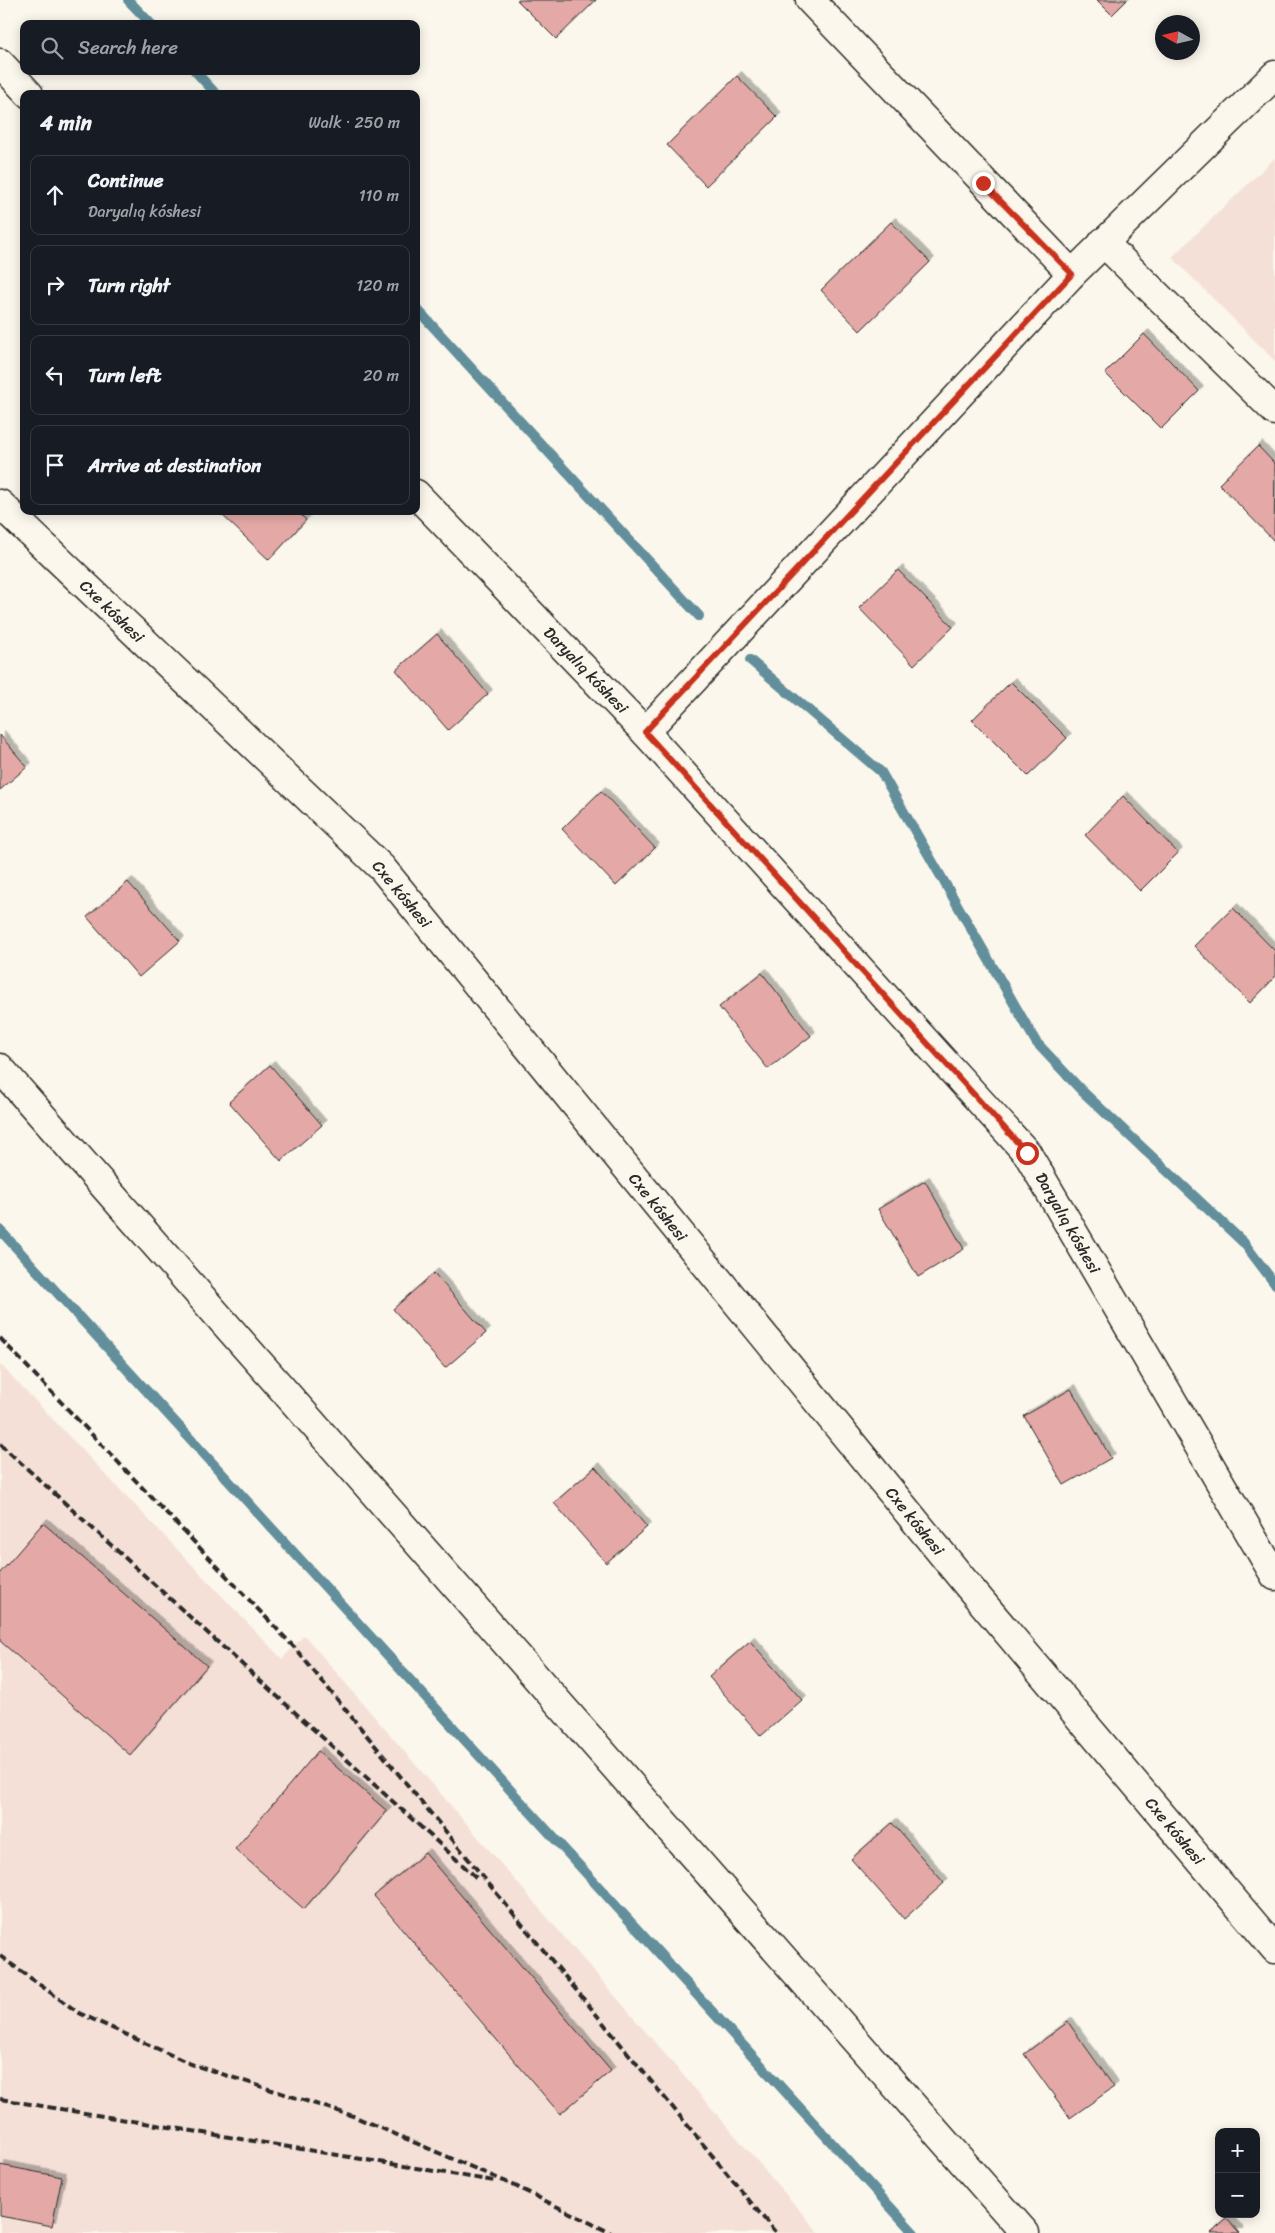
<!DOCTYPE html>
<html lang="en">
<head>
<meta charset="utf-8">
<style>
  body { margin:0; font-family:Sriracha,sans-serif; background:#242831; color:#f1f3f6 }
  .controls { position:absolute; right:15px; bottom:15px; display:grid; overflow:hidden; border-radius:10px; box-shadow:0 2px 12px #0003 }
  .controls button { width:45px; height:45px; display:grid; place-items:center; padding:0; border:0; border-bottom:1px solid #363941; background:#171b24; color:#f1f3f6; font:25px sans-serif }
  .compass { position:absolute; left:1155px; top:15px; width:45px; height:45px; border-radius:50%; background:#171b24; box-shadow:0 2px 12px #0003; rotate:278deg }
  .stop { position:absolute; width:15px; height:15px; margin:-11px; border:4px solid #c8321e; border-radius:50%; background:#fff }
  .stop.end { background:#c8321e; border-color:#fff; box-shadow:0 1px 5px #0008 }
  .list { margin:0; padding:0; list-style:none }
  h2 { display:flex; justify-content:space-between; align-items:center; height:65px; margin:0; padding:0 20px; font-size:21px }
  h2 small { font-size:16px; font-weight:400; color:#9ea1a6 }
  .list li { display:grid; grid-template-columns:32px 1fr auto; gap:15px; align-items:center; box-sizing:border-box; height:80px; margin:0 10px 10px; padding:0 10px; border:1px solid #363941; border-radius:10px }
  .list b { display:block; font-size:19px; white-space:nowrap }
  .list p { margin:0; font-size:16px; white-space:nowrap; color:#9ea1a6 }
  .list em { font-size:16px; font-style:normal; color:#9ea1a6 }
  .icon { flex:none; width:28px; height:28px; fill:none; stroke:currentColor; stroke-width:2; stroke-linecap:round; stroke-linejoin:round }
  .map { position:relative; flex:none; width:1275px; height:2233px; overflow:hidden }
  .search { position:absolute; background:#171b24; box-shadow:0 2px 12px #0003; left:20px; top:20px; width:400px; height:55px; display:flex; align-items:center; gap:12px; box-sizing:border-box; padding:0 18px; border-radius:10px; color:#9ea1a6; font-size:19px }
  .panel { position:absolute; background:#171b24; box-shadow:0 2px 12px #0003; left:20px; top:90px; width:400px; height:425px; border-radius:10px }
  .map>svg:first-child { display:block }
  .built { fill:#f4e0d7 }
  .lines { fill:none; stroke-linecap:round; stroke-linejoin:round }
  .stream { stroke:#628f9b; stroke-width:10 }
  .building { fill:#e4a9a7; stroke:#2b2b2b; filter:url(#shadow) }
  .minor-casing { stroke:#2b2b2b; stroke-width:31 }
  .minor { stroke:#fbf7ec; stroke-width:28 }
  .rail { stroke:#2b2b2b; stroke-width:4; stroke-dasharray:8 4; stroke-linecap:butt }
  .route { stroke:#c8321e; stroke-width:6 }
  .labels { text-anchor:middle; dominant-baseline:central; stroke-width:4; stroke-linejoin:round; paint-order:stroke }
  .street-label { font-size:16px; fill:#2b2b2b; stroke:#fbf7ec }
</style>
</head>
<body>
<div class="map">
<svg width="1275" height="2233" viewBox="0 0 1275 2233">
  <defs>
    <filter id="shadow"><feDropShadow dx="4.5" dy="-4.5" stdDeviation="0" flood-color="#0004"/></filter>
  </defs>
  <rect width="100%" height="100%" fill="#fbf7ec"/>
  <filter id="ink" filterUnits="userSpaceOnUse"><feTurbulence type="fractalNoise" baseFrequency=".02" numOctaves="2"/><feDisplacementMap in="SourceGraphic" scale="10" xChannelSelector="R" yChannelSelector="G"/><feConvolveMatrix kernelMatrix="1 2 1 2 8 2 1 2 1" color-interpolation-filters="sRGB"/></filter>
  <g filter="url(#ink)">
    <g class="built">
      <polygon points="1275,158 1275,361 1172,257"/>
      <polygon points="0,1364 282,1659 304,1635 819,2233 0,2233"/>
    </g>
    <g class="lines">
      <g class="stream">
        <polyline points="128,0 151,24"/>
        <polyline points="195,71 216,94"/>
        <polyline points="416,308 699,616"/>
        <polyline points="750,660 881,772 1036,1042 1082,1091 1244,1243 1275,1284"/>
        <polyline points="0,1230 914,2233"/>
      </g>
    </g>
    <g class="building">
      <polygon points="517,0 596,0 556,39"/>
      <polygon points="1097,0 1127,0 1112,15"/>
      <polygon points="737,76 777,117 706,186 667,145"/>
      <polygon points="891,222 930,262 860,331 821,290"/>
      <polygon points="1144,334 1199,391 1161,429 1105,373"/>
      <polygon points="1258,446 1275,464 1274,541 1219,484"/>
      <polygon points="218,511 297,511 306,520 269,560"/>
      <polygon points="898,570 953,627 914,665 859,608"/>
      <polygon points="437,634 488,694 448,730 396,670"/>
      <polygon points="1011,682 1067,738 1028,776 972,720"/>
      <polygon points="0,735 27,767 0,790"/>
      <polygon points="601,791 655,848 616,886 562,829"/>
      <polygon points="1123,796 1178,853 1140,891 1085,835"/>
      <polygon points="128,882 180,941 139,977 87,917"/>
      <polygon points="1233,908 1275,951 1275,977 1250,1003 1194,946"/>
      <polygon points="762,973 811,1036 768,1069 719,1007"/>
      <polygon points="270,1065 322,1125 281,1161 229,1102"/>
      <polygon points="925,1181 964,1249 918,1277 878,1209"/>
      <polygon points="434,1273 486,1333 445,1368 393,1309"/>
      <polygon points="1071,1389 1111,1458 1064,1485 1024,1416"/>
      <polygon points="595,1467 647,1527 606,1563 554,1503"/>
      <polygon points="43,1523 207,1666 130,1755 0,1641 0,1573"/>
      <polygon points="750,1641 802,1700 761,1736 709,1677"/>
      <polygon points="318,1751 387,1811 304,1909 235,1849"/>
      <polygon points="892,1823 944,1883 904,1919 851,1859"/>
      <polygon points="425,1853 611,2071 560,2114 374,1896"/>
      <polygon points="1068,2022 1114,2087 1070,2118 1024,2054"/>
      <polygon points="0,2165 62,2177 52,2226 0,2216"/>
      <polygon points="1227,2219 1240,2233 1211,2233"/>
    </g>
    <g class="lines">
      <defs>
        <g id="minor">
          <polyline points="810,0 1072,274"/>
          <polyline points="0,63 29,94"/>
          <polyline points="1103,242 1275,411"/>
          <polyline points="416,494 645,732 1027,1153 1275,1576"/>
          <polyline points="0,504 382,868 969,1587 1275,1949"/>
          <polyline points="645,732 1072,274 1275,75"/>
          <polyline points="0,1068 1025,2233"/>
        </g>
      </defs>
      <use href="#minor" class="minor-casing"/>
      <use href="#minor" class="minor"/>
      <g class="rail">
        <polyline points="0,1338 294,1647 776,2233"/>
        <polyline points="0,1444 478,1879"/>
        <polyline points="0,1956 79,2013 191,2064 353,2116 511,2184 611,2233"/>
        <polyline points="0,2099 494,2181"/>
      </g>
    </g>
  </g>
  <g class="lines" filter="url(#ink)">
    <polyline class="route" points="983,183 1072,274 645,732 1027,1153"/>
  </g>
  <g class="labels">
    <g class="street-label">
      <text transform="translate(112 611) rotate(44)">Cxe kóshesi</text>
      <text transform="translate(586 670) rotate(46)">Daryalıq kóshesi</text>
      <text transform="translate(402 894) rotate(50)">Cxe kóshesi</text>
      <text transform="translate(658 1207) rotate(51)">Cxe kóshesi</text>
      <text transform="translate(1068 1223) rotate(60)">Daryalıq kóshesi</text>
      <text transform="translate(915 1521) rotate(51)">Cxe kóshesi</text>
      <text transform="translate(1175 1831) rotate(50)">Cxe kóshesi</text>
    </g>
  </g>
</svg>
<div class="controls">
<button>+</button>
<button>−</button>
</div>
<svg class="compass" viewBox="-18 -18 36 36"><path d="M0-13l5 13h-10z" fill="#e53935"/><path d="M0 13l5-13h-10z" fill="#9ea1a6"/></svg>
<div class="stop" style="left:1027px;top:1153px"></div>
<div class="stop end" style="left:983px;top:183px"></div>
<div class="search"><svg class="icon" aria-label="search" viewBox="0 0 24 24"><circle cx="10" cy="10" r="6"/><path d="M15 15l6 6"/></svg>Search here</div>
<section class="panel">
<h2>4 min<small>Walk · 250 m</small></h2>
<ul class="list">
<li><svg class="icon" aria-label="ahead" viewBox="0 0 24 24"><path d="M12 20V5M6 11l6-6 6 6"/></svg><div><b>Continue</b><p>Daryalıq kóshesi</p></div><em>110 m</em></li>
<li><svg class="icon" aria-label="right" viewBox="0 0 24 24"><path d="M7 20v-9h11M14 6l5 5-5 5"/></svg><div><b>Turn right</b></div><em>120 m</em></li>
<li><svg class="icon" aria-label="left" viewBox="0 0 24 24"><path d="M17 20v-9H6M10 6l-5 5 5 5"/></svg><div><b>Turn left</b></div><em>20 m</em></li>
<li><svg class="icon" aria-label="arrive" viewBox="0 0 24 24"><path d="M6 21V4h12l-3 4 3 4H6"/></svg><div><b>Arrive at destination</b></div></li>
</ul>
</section>
</div>
</body>
</html>
